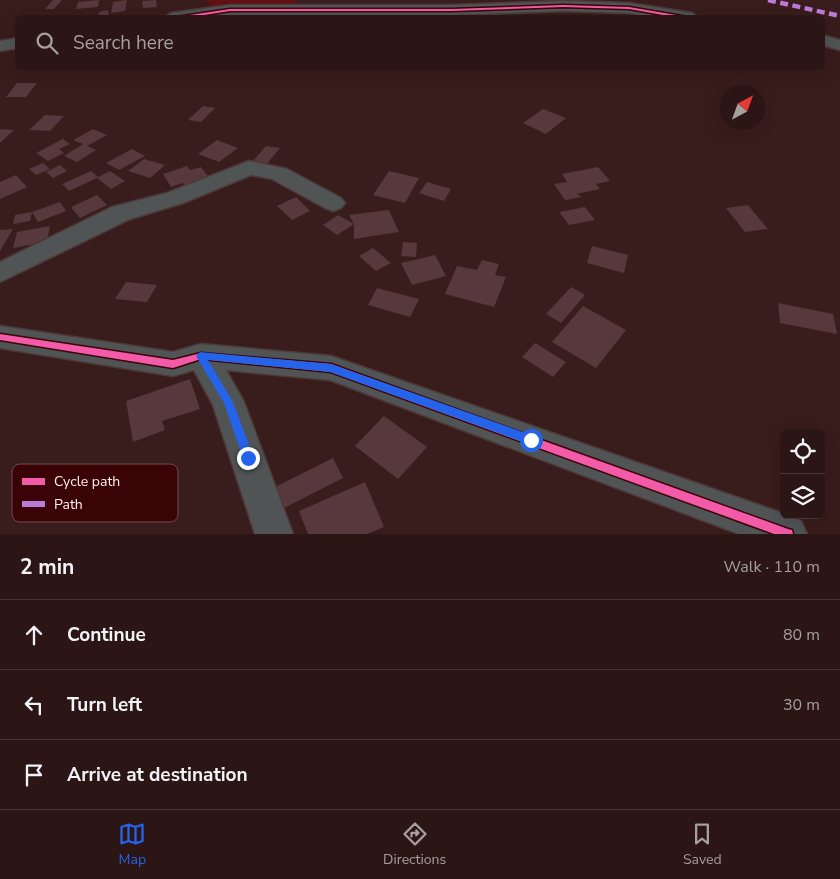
<!DOCTYPE html>
<html lang="en">
<head>
<meta charset="utf-8">
<style>
  body { margin:0; font-family:"Nunito Sans",sans-serif; background:#372222; color:#f1f3f6 }
  .controls { position:absolute; right:15px; bottom:15px; display:grid; overflow:hidden; border-radius:8px; box-shadow:0 5px 20px #0002 }
  .controls button { width:45px; height:45px; display:grid; place-items:center; padding:0; border:0; border-bottom:1px solid #473434; background:#2b1515; color:#f1f3f6; font:25px sans-serif }
  .compass { position:absolute; left:720px; top:85px; width:45px; height:45px; border-radius:50%; background:#2b1515; box-shadow:0 5px 20px #0002; rotate:41deg }
  .stop { position:absolute; width:15px; height:15px; margin:-11px; border:4px solid #2563eb; border-radius:50%; background:#fff }
  .stop.end { background:#2563eb; border-color:#fff; box-shadow:0 1px 5px #0008 }
  .list { margin:0; padding:0; list-style:none }
  h2 { display:flex; justify-content:space-between; align-items:center; height:65px; margin:0; padding:0 20px; font-size:21px }
  h2 small { font-size:16px; font-weight:400; color:#a69fa0 }
  .list li { display:grid; grid-template-columns:32px 1fr auto; gap:15px; align-items:center; box-sizing:border-box; height:70px; padding:0 20px; border-top:1px solid #473434 }
  .list b { display:block; font-size:19px; white-space:nowrap }
  .list em { font-size:16px; font-style:normal; color:#a69fa0 }
  .icon { flex:none; width:28px; height:28px; fill:none; stroke:currentColor; stroke-width:2; stroke-linecap:round; stroke-linejoin:round }
  .map { position:relative; flex:none; width:840px; height:534px; overflow:hidden }
  .search { position:absolute; background:#2b1515; box-shadow:0 5px 20px #0002; left:15px; right:15px; top:15px; height:55px; display:flex; align-items:center; gap:12px; box-sizing:border-box; padding:0 18px; border-radius:8px; color:#a69fa0; font-size:19px }
  .sheet { height:275px; background:#2b1515 }
  nav { display:flex; justify-content:space-around; align-items:center; box-sizing:border-box; height:70px; border-top:1px solid #473434; background:#2b1515; font-size:14px; color:#a69fa0 }
  nav a { display:grid; justify-items:center; gap:2px }
  nav .on { color:#2563eb }
  .map>svg:first-child { display:block }
  .green { fill:#631013 }
  .building { fill:#56383d }
  .lines { fill:none; stroke-linecap:round; stroke-linejoin:round }
  .minor-casing { stroke:#4e3838; stroke-width:3 }
  .minor { fill:#505455; fill-rule:evenodd }
  .quiet { stroke:#bd7bd9; stroke-width:4.5; stroke-dasharray:8 4.5; stroke-linecap:butt }
  .cycleway-casing { stroke:#3a0406; stroke-width:3 }
  .cycleway { fill:#f35aa7; fill-rule:evenodd }
  .route { fill:#2563eb }
  .key { fill:#3a0406; stroke:#754a4b; stroke-width:1 }
  .key-label { font-size:14px; fill:#feefed }
</style>
</head>
<body>
<div class="map">
<svg width="840" height="534" viewBox="0 0 840 534">
  <rect width="100%" height="100%" fill="#391c1c"/>
  <polygon class="green" points="205,0 296,0 290,18 223,17"/>
  <g class="building">
    <polygon points="53,0 62,0 54,9 45,9"/>
    <polygon points="99,0 98,7 76,9 78,2"/>
    <polygon points="127,0 125,11 111,13 113,2"/>
    <polygon points="156,0 157,7 143,8 142,1"/>
    <polygon points="108,10 109,17 100,18 99,12"/>
    <polygon points="17,83 37,83 26,97 6,97"/>
    <polygon points="203,106 215,108 201,122 188,120"/>
    <polygon points="543,109 566,118 546,134 523,123"/>
    <polygon points="45,115 64,116 50,131 29,130"/>
    <polygon points="0,129 14,130 0,143"/>
    <polygon points="93,129 107,135 87,146 96,150 77,162 64,156 83,144 73,140"/>
    <polygon points="63,139 70,144 59,149 64,153 48,161 36,153"/>
    <polygon points="217,140 238,148 219,162 198,154"/>
    <polygon points="266,146 280,148 266,165 252,162"/>
    <polygon points="132,149 145,156 119,170 106,163"/>
    <polygon points="144,159 165,165 150,178 128,171"/>
    <polygon points="43,163 50,169 36,175 29,169"/>
    <polygon points="60,165 67,171 53,178 46,172"/>
    <polygon points="187,166 190,170 201,167 210,179 186,188 183,183 171,187 163,174"/>
    <polygon points="598,167 610,181 596,184 600,189 577,194 582,197 565,200 554,184 567,182 562,174"/>
    <polygon points="91,171 98,177 110,171 125,181 111,189 97,178 69,191 62,184"/>
    <polygon points="389,171 419,178 405,203 373,195"/>
    <polygon points="16,175 27,187 0,199 0,182"/>
    <polygon points="427,182 451,189 444,201 419,193"/>
    <polygon points="97,195 107,205 80,218 71,207"/>
    <polygon points="296,197 310,211 292,220 277,206"/>
    <polygon points="60,202 66,211 38,222 32,212"/>
    <polygon points="748,205 768,229 745,232 726,208"/>
    <polygon points="585,207 595,220 569,225 559,212"/>
    <polygon points="389,210 399,232 354,239 354,224 349,215"/>
    <polygon points="32,212 30,221 13,224 15,215"/>
    <polygon points="338,215 354,224 337,235 323,225"/>
    <polygon points="50,226 47,242 13,248 17,232"/>
    <polygon points="13,229 0,251 0,230"/>
    <polygon points="403,242 417,243 416,257 401,256"/>
    <polygon points="592,246 628,255 624,273 587,263"/>
    <polygon points="373,248 391,263 376,271 359,256"/>
    <polygon points="435,255 446,276 412,285 401,263"/>
    <polygon points="482,260 499,264 495,275 506,277 494,307 445,294 457,266 477,270"/>
    <polygon points="126,282 157,285 147,302 115,299"/>
    <polygon points="571,287 585,295 561,323 546,314"/>
    <polygon points="377,288 419,299 410,317 368,305"/>
    <polygon points="778,303 833,314 837,334 780,323"/>
    <polygon points="583,306 626,330 596,368 552,342"/>
    <polygon points="535,343 566,362 553,377 522,357"/>
    <polygon points="190,379 200,409 162,421 165,430 133,442 126,401"/>
    <polygon points="384,416 427,447 398,479 355,446"/>
    <polygon points="333,458 343,478 284,508 275,487"/>
    <polygon points="365,482 384,527 367,534 308,534 299,511"/>
  </g>
  <g class="lines">
    <defs>
      <g id="minor">
        <polygon points="563,1 629,3 692,13 700,18 659,18 629,13 563,11 452,15 230,15 210,18 163,18 171,13 230,5 452,5"/>
        <polygon points="822,35 840,40 840,50 822,45"/>
        <polygon points="18,38 18,48 0,51 0,41"/>
        <polygon points="249,161 287,169 341,198 345,203 341,208 333,211 325,208 272,179 251,175 183,203 130,219 0,282 0,262 112,207 167,193"/>
        <polygon points="0,326 173,352 201,344 331,356 788,515 801,521 807,534 739,534 330,380 226,370 244,402 293,534 255,534 213,405 194,370 173,376 0,348"/>
      </g>
    </defs>
    <use href="#minor" class="minor-casing"/>
    <use href="#minor" class="minor"/>
    <polyline class="quiet" points="768,0 840,16"/>
    <defs>
      <g id="cycleway">
        <polygon points="563,5 629,7 694,18 680,18 629,9 563,7 452,11 230,11 185,18 169,18 230,9 452,9"/>
        <polygon points="0,334 173,360 201,353 331,364 788,529 792,530 793,534 774,534 331,372 201,359 173,368 0,340"/>
      </g>
    </defs>
    <use href="#cycleway" class="cycleway-casing"/>
    <use href="#cycleway" class="cycleway"/>
  </g>
  <polygon class="route" points="200,352 331,364 531,435 536,440 531,445 330,372 208,360 233,402 254,458 248,463 243,458 224,403 196,356"/>
  <rect x="12" y="464" width="166" height="58" rx="8" class="key"/>
  <rect x="22" y="478" width="23" height="7" fill="#f35aa7"/>
  <rect x="22" y="501" width="23" height="6" fill="#bd7bd9"/>
  <g class="key-label">
    <text x="54" y="486">Cycle path</text>
    <text x="54" y="509">Path</text>
  </g>
</svg>
<div class="controls">
<button><svg class="icon" aria-label="locate" viewBox="0 0 24 24"><circle cx="12" cy="12" r="6"/><path d="M12 2v4M12 18v4M2 12h4M18 12h4"/></svg></button>
<button><svg class="icon" aria-label="layers" viewBox="0 0 24 24"><path d="M12 4l9 5-9 5-9-5zM3 14l9 5 9-5"/></svg></button>
</div>
<svg class="compass" viewBox="-18 -18 36 36"><path d="M0-13l5 13h-10z" fill="#e53935"/><path d="M0 13l5-13h-10z" fill="#a69fa0"/></svg>
<div class="stop" style="left:531px;top:440px"></div>
<div class="stop end" style="left:248px;top:458px"></div>
<div class="search"><svg class="icon" aria-label="search" viewBox="0 0 24 24"><circle cx="10" cy="10" r="6"/><path d="M15 15l6 6"/></svg>Search here</div>
</div>
<section class="sheet">
<h2>2 min<small>Walk · 110 m</small></h2>
<ul class="list">
<li><svg class="icon" aria-label="ahead" viewBox="0 0 24 24"><path d="M12 20V5M6 11l6-6 6 6"/></svg><div><b>Continue</b></div><em>80 m</em></li>
<li><svg class="icon" aria-label="left" viewBox="0 0 24 24"><path d="M17 20v-9H6M10 6l-5 5 5 5"/></svg><div><b>Turn left</b></div><em>30 m</em></li>
<li><svg class="icon" aria-label="arrive" viewBox="0 0 24 24"><path d="M6 21V4h12l-3 4 3 4H6"/></svg><div><b>Arrive at destination</b></div></li>
</ul>
</section>
<nav>
<a class="on"><svg class="icon" aria-label="map" viewBox="0 0 24 24"><path d="M3 6l6-2 6 2 6-2v14l-6 2-6-2-6 2zM9 4v14M15 6v14"/></svg>Map</a>
<a><svg class="icon" aria-label="directions" viewBox="0 0 24 24"><path d="M12 3l9 9-9 9-9-9zM9 14v-3h6M13 9l2 2-2 2"/></svg>Directions</a>
<a><svg class="icon" aria-label="saved" viewBox="0 0 24 24"><path d="M7 4h10v16l-5-4-5 4z"/></svg>Saved</a>
</nav>
</body>
</html>
